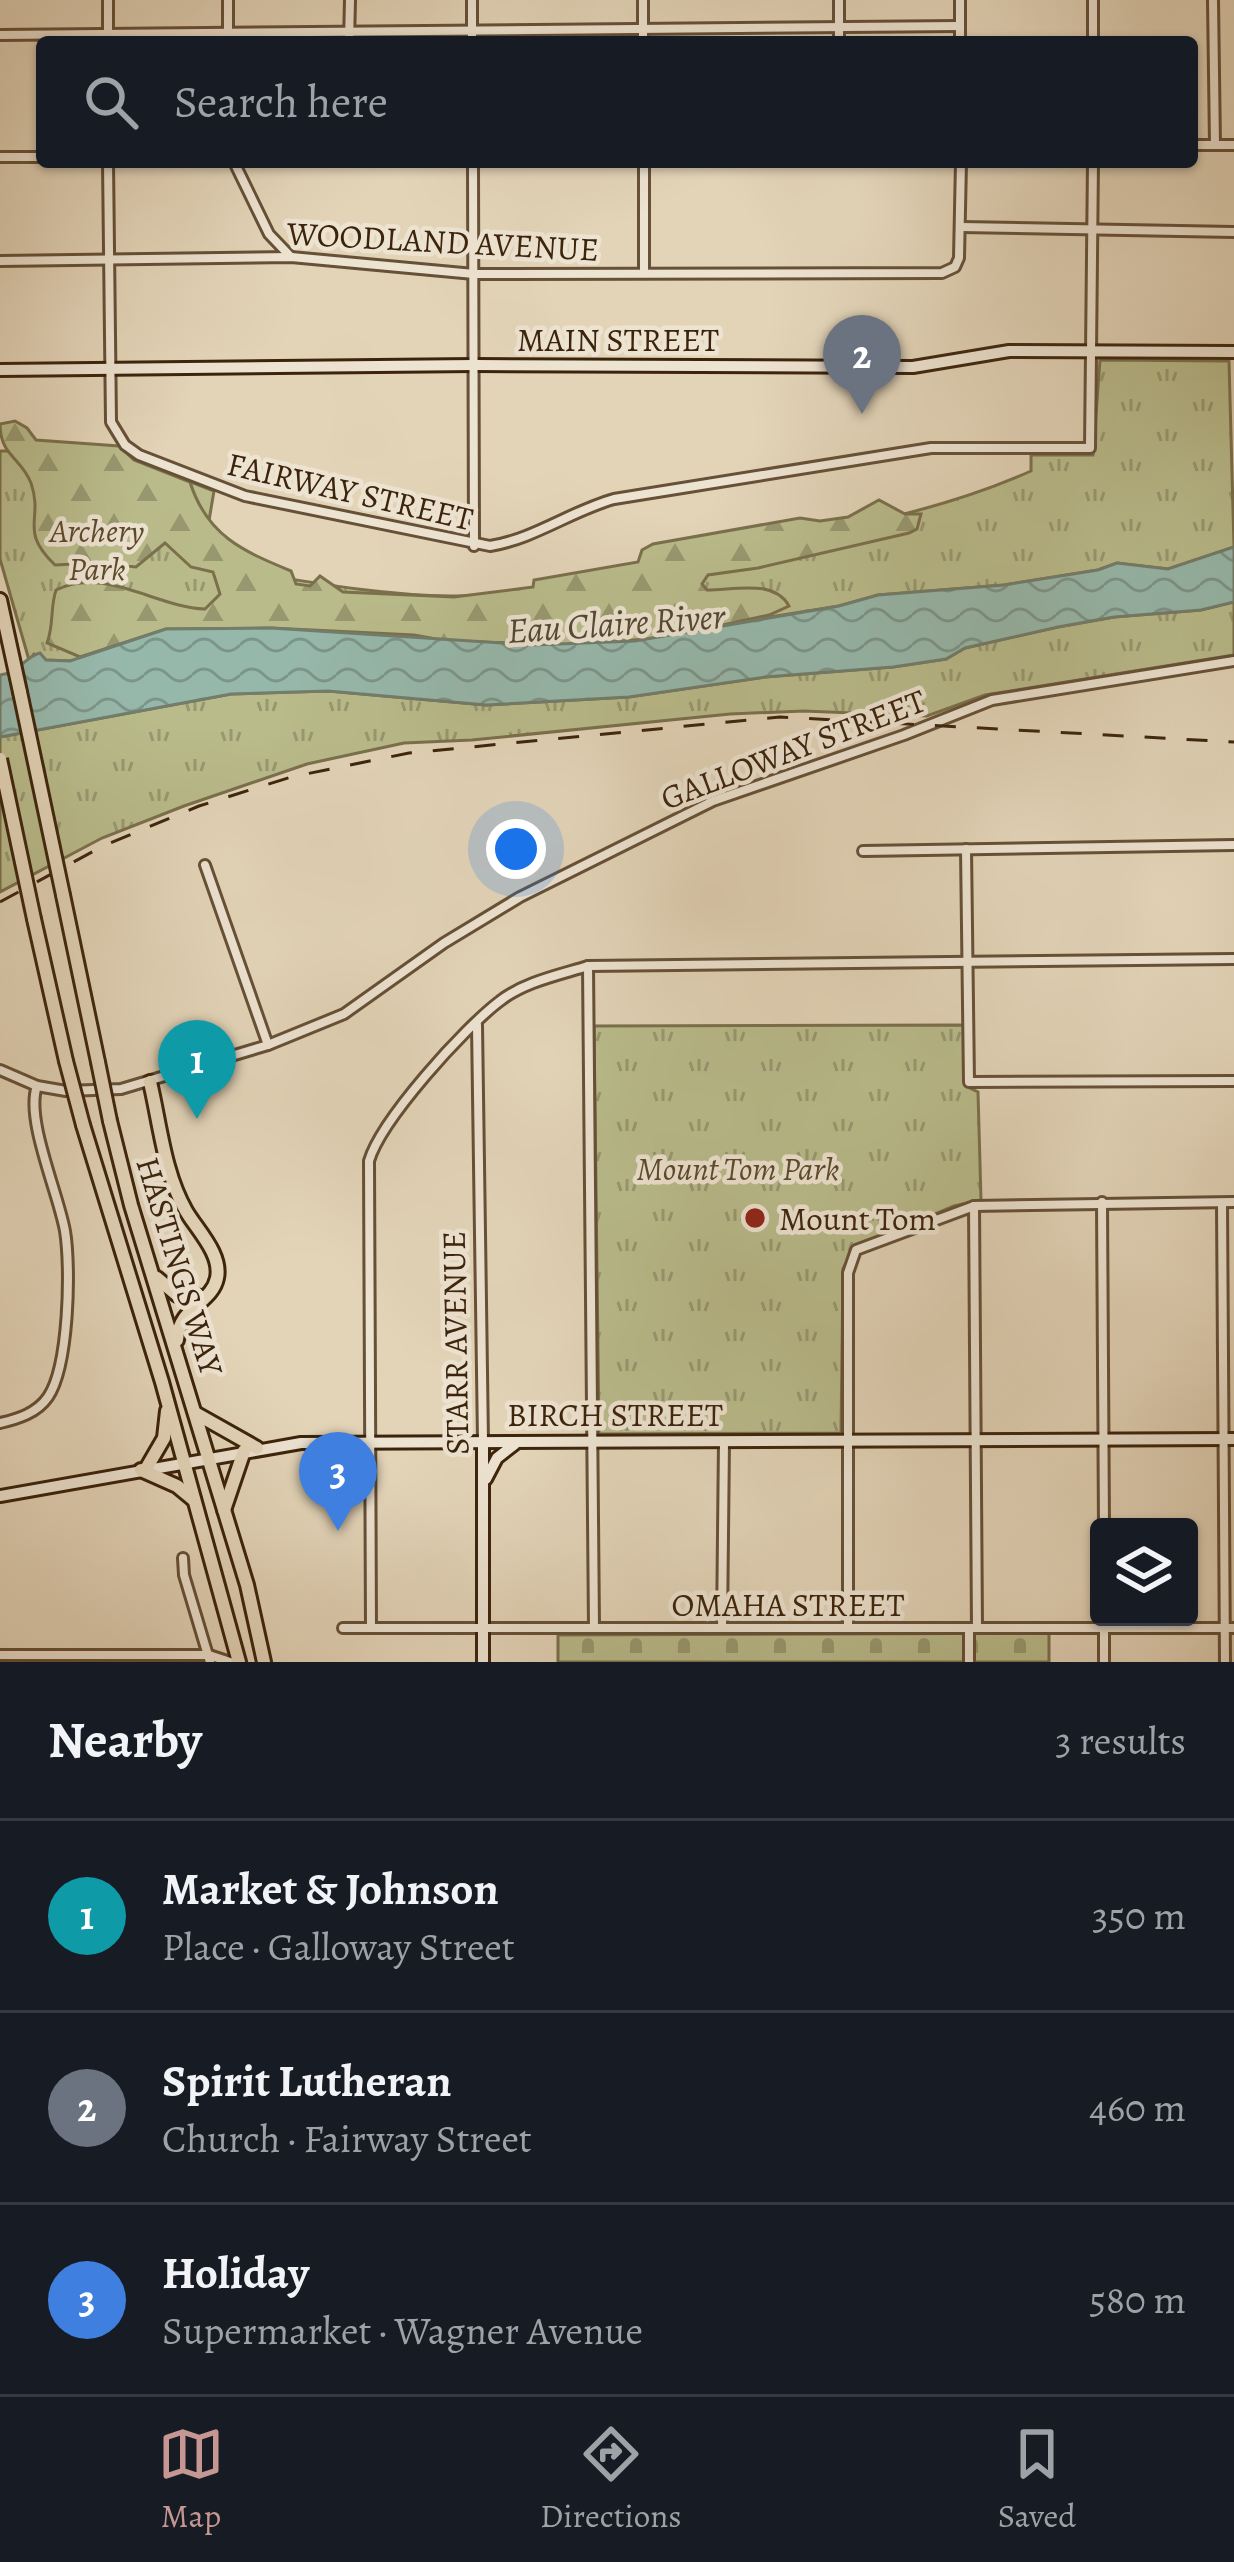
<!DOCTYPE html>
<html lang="en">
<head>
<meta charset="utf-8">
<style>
  body { margin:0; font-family:Alegreya,serif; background:#242831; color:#f1f3f6 }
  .controls { position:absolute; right:36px; bottom:36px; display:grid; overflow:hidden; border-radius:12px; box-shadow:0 3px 9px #0004 }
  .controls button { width:108px; height:108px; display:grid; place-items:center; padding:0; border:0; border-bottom:3px solid #363941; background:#171b24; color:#f1f3f6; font:60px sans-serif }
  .you { position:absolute; left:516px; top:849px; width:42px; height:42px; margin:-30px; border:9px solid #fff; border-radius:50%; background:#1a73e8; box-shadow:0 0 0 18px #1a73e833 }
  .badge { display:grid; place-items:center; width:78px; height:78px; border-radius:50%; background:#c59692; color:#fff; font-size:39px; font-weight:700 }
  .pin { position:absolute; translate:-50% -99px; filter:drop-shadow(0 3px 6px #0008) }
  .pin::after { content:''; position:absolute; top:63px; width:42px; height:36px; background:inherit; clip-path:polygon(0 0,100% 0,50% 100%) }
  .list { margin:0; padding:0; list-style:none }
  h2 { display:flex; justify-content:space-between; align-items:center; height:156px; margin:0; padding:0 48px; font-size:51px }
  h2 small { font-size:39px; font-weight:400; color:#9ea1a6 }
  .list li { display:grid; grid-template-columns:78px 1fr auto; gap:36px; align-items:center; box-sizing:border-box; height:192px; padding:0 48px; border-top:3px solid #363941 }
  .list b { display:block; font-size:45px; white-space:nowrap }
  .list p { margin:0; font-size:39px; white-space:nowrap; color:#9ea1a6 }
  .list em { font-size:39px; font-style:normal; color:#9ea1a6 }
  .icon { flex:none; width:66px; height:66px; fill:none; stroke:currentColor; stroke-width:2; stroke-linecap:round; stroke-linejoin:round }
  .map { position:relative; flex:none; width:1234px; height:1662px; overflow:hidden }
  .search { position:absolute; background:#171b24; box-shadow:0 3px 9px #0004; left:36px; right:36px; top:36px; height:132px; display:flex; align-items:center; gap:30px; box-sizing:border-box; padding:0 42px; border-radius:12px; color:#9ea1a6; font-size:45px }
  .sheet { height:732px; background:#171b24 }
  nav { display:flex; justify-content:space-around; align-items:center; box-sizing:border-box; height:168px; border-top:3px solid #363941; background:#171b24; font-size:33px; color:#9ea1a6 }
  nav a { display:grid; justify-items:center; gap:6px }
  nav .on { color:#c59692 }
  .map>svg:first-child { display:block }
  .grass { fill:url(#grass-tufts); stroke:#7a704c; stroke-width:3 }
  .forest { fill:url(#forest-firs); stroke:#7a704c; stroke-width:3 }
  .cemetery { fill:url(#cemetery-stones); stroke:#7a704c; stroke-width:3 }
  .water { fill:url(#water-waves); stroke:#727d6b; stroke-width:3 }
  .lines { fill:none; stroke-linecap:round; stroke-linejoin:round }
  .street-casing { stroke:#665037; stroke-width:14 }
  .secondary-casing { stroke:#3c240c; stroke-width:16 }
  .primary-casing { stroke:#3c240c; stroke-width:18 }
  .street { stroke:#ede3d1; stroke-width:8 }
  .secondary { stroke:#ede3d1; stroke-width:10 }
  .primary { stroke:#e3d4b8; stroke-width:12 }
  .rail { stroke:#3c240c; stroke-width:3; stroke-dasharray:21 21; stroke-linecap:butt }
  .primary-bridge-casing { stroke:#3c240c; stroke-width:18; stroke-linecap:butt }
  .primary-bridge { stroke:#e3d4b8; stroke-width:12 }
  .poi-dot { fill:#8f2418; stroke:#ede3d1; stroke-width:4.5 }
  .labels { text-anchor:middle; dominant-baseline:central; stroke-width:9; stroke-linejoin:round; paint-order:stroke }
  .street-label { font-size:33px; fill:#3c240c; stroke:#ede3d1 }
  .park-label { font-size:33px; font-style:italic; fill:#5b4a2c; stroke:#ede3d1 }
  .poi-label { font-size:33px; fill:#3c240c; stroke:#ede3d1; text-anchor:start }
  .water-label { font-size:36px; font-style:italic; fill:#524934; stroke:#ede3d1 }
</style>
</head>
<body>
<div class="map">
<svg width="1234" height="1662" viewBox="0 0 1234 1662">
  <defs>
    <pattern id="grass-tufts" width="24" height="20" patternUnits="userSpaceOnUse" patternTransform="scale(3)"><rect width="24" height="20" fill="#b9bb8b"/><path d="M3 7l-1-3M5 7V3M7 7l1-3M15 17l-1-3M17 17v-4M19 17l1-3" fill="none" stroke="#989870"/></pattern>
    <pattern id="forest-firs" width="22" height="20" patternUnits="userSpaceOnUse" patternTransform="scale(3)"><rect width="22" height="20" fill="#b9bb8b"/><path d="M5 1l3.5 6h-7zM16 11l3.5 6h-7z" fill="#989870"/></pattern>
    <pattern id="cemetery-stones" width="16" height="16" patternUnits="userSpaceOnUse" patternTransform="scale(3)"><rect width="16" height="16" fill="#b9bb8b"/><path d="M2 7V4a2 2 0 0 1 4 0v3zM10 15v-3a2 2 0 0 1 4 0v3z" fill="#989870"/></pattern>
    <pattern id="water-waves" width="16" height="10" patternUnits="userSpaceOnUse" patternTransform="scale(3)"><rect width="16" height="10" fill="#96b8ab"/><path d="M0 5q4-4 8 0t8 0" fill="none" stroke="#7c958a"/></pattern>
  </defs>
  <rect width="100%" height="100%" fill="#e3d4b8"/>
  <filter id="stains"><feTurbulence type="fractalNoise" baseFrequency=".00167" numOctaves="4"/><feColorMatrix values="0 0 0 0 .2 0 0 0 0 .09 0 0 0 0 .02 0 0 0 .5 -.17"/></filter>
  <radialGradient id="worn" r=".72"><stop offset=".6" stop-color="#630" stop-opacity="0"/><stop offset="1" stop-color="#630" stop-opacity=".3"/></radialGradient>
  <g class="grass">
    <path d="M1100,360L1229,361L1234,547L1168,569L1117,563L1098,570L1004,585L878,595L839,606L739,622L414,635L321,633L70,661L46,660L34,654L29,660L0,559V451H122L142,463L214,491L204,550L216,567C294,579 372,595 451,596C523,597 598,575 668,561C789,537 917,522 1031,471V455H1093Z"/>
    <polygon points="1234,602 1234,655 985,695 927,716 804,711 730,714 472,740 404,743 307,764 184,806 102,838 0,892 0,737 231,694 328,691 486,705 629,697 765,677 893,667 946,659 965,648 1058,627 1114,617 1201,610"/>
    <polygon points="965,1025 966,1081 970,1088 978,1092 981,1200 954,1206 854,1248 843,1269 841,1433 599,1434 594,1026"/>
  </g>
  <path class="forest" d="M15,421L27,428L36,440L119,446L134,460L190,482C207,536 243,551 291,571L296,584L310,586L320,576L343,592L454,597L533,587L534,580L638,562L642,550L653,544L800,518L820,521L848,517L879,500L905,514H921L917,529L909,533L758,568L708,575L702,584L707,590C735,590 774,579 789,606L769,615L667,637L579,645L447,641L414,635L271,628L166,629L80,657L47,643C54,625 50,608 56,590C105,566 155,607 205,609L220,594L213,572L191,567L165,543L136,567L93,563L55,565C18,529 44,521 31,483C21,457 0,456 0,424Z"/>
  <polygon class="cemetery" points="1049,1633 1049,1662 558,1662 558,1635"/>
  <path class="water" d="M1234,547V602L1201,610L1114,617L1058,627L965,648L946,659L893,667L765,677L629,697L486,705L328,691L231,694L0,737V675C21,672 24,657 40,653L46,660L70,661L166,629L271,628L533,645L635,641L839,606L878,595L1004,585L1098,570L1117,563L1168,569Z"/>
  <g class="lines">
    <defs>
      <g id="street">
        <polyline points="108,0 108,42"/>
        <polyline points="228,0 228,42"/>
        <polyline points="472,0 472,42"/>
        <polyline points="643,0 643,42"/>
        <polyline points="960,0 960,42"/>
        <polyline points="1093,0 1093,42"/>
        <polyline points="1213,0 1215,145"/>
        <polyline points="0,35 960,26"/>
        <polyline points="349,42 350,0"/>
        <polyline points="839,42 839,0"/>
        <polyline points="1192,145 1234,145"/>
        <polyline points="0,157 42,157"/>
        <path d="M108,162L111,422L125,445L139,455L245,496L490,546C534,539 571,511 614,499L931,448H1090L1093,162"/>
        <polyline points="234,162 269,234 290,256"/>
        <polyline points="473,162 474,546"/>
        <polyline points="644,162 644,272"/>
        <polyline points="961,227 1234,232"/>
        <polyline points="0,261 291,257 474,274 942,273 955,267 959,258 961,162"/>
        <polyline points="966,849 969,1082 1234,1081"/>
        <polyline points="863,851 1234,845"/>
        <polyline points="205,865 268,1045"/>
        <polyline points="588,966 594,1628"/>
        <polyline points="477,1025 483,1441"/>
        <polyline points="0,1070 37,1086 66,1091 121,1089 268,1045 344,1014 444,943 520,897 713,801 904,735 992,700 1234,661"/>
        <polyline points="1102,1202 1104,1527"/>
        <polyline points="1222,1203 1225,1662"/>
        <polyline points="974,1206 977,1628"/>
        <path d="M0,1423C18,1419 37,1413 48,1397C69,1366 71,1268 65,1231C58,1192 25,1119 37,1086"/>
        <polyline points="183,1558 184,1575 210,1662"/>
        <polyline points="1104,1617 1104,1662"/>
        <polyline points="343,1628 1234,1628"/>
        <path d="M371,1628L369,1161C381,1120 464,1028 500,1001C524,982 559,975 588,966L1234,959"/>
        <polyline points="722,1628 724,1441"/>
        <polyline points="848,1628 848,1273 856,1250 974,1206 1234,1202"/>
        <polyline points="969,1628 969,1662"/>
        <polyline points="0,1655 209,1655 230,1662"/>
      </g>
      <g id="secondary">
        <polyline points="0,370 475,365 913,367 1009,351 1234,352"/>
        <polyline points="486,1479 497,1458 515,1444"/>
        <polyline points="0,1496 301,1443 1234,1439"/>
        <polyline points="483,1662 483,1441"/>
      </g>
      <g id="primary">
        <polyline points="0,600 20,692"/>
        <polyline points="63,895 98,1062"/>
        <polyline points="34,919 66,1061"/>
        <path d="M150,1082C160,1124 164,1173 186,1211C197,1230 222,1254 217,1278C212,1303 179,1307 177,1340"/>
        <polyline points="110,1121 131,1205 247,1585 264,1662"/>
        <polyline points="83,1125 162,1382 239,1662"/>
        <polyline points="157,1278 177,1295 202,1297"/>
        <polyline points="195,1413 257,1448"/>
        <polyline points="146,1469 164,1438 167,1411"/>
        <polyline points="141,1470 177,1486 194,1500"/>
        <polyline points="224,1510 244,1451"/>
      </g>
    </defs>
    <use href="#street" class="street-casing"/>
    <use href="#secondary" class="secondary-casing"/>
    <use href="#primary" class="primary-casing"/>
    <use href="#street" class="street"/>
    <use href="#secondary" class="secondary"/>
    <use href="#primary" class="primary"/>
    <polyline class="rail" points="0,902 103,846 199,806 291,777 409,753 780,717 1234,742"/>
    <defs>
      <g id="primary-bridge">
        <polyline points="20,692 63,895"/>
        <polyline points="0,759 34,919"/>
        <polyline points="66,1061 83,1125"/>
        <polyline points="98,1062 110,1121"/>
      </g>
    </defs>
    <use href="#primary-bridge" class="primary-bridge-casing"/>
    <use href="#primary-bridge" class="primary-bridge"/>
  </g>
  <circle class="poi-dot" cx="755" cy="1218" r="12"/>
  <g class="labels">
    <g class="street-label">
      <text transform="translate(443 241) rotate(3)">WOODLAND AVENUE</text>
      <text x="618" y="339">MAIN STREET</text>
      <text transform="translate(350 491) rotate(13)">FAIRWAY STREET</text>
      <text transform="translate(793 749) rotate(-21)">GALLOWAY STREET</text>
      <text transform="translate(180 1266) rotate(73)">HASTINGS WAY</text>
      <text transform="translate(455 1343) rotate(-91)">STARR AVENUE</text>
      <text x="615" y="1414">BIRCH STREET</text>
      <text x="788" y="1604">OMAHA STREET</text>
    </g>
    <g class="park-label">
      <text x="97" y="530">Archery<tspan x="97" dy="38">Park</tspan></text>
      <text x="738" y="1168">Mount Tom Park</text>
    </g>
    <g class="poi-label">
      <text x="779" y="1218">Mount Tom</text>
    </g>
    <g class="water-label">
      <text transform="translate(616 623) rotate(-4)">Eau Claire River</text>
    </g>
  </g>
  <rect width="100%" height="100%" filter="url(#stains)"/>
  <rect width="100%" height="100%" fill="url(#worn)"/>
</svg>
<div class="controls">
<button><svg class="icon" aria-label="layers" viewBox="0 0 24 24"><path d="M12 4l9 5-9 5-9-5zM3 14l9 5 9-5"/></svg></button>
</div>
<div class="you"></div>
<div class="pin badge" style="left:197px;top:1119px;background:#0f9aa8">1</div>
<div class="pin badge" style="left:862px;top:414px;background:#6b7280">2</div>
<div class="pin badge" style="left:338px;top:1531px;background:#3f7fe0">3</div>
<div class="search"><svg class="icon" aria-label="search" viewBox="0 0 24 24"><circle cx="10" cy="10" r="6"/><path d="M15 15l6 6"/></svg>Search here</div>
</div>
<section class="sheet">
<h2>Nearby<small>3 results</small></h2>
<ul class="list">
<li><span class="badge" style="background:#0f9aa8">1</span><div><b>Market &amp; Johnson</b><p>Place · Galloway Street</p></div><em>350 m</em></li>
<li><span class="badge" style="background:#6b7280">2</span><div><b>Spirit Lutheran</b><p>Church · Fairway Street</p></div><em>460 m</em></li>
<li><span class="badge" style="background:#3f7fe0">3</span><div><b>Holiday</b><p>Supermarket · Wagner Avenue</p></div><em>580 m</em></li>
</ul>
</section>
<nav>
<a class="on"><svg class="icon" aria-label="map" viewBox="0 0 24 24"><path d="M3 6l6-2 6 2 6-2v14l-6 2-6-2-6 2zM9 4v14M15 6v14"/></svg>Map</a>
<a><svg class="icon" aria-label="directions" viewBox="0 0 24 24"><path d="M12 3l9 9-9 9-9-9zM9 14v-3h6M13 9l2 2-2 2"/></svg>Directions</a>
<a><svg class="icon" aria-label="saved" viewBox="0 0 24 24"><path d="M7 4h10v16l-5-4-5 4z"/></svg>Saved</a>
</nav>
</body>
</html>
